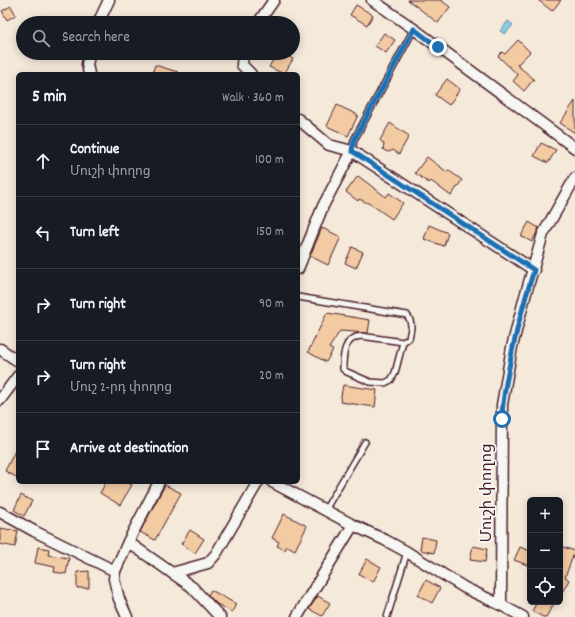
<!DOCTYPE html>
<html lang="en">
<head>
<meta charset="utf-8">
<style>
  body { margin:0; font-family:Dekko,"Noto Sans Armenian",sans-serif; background:#242831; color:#f1f3f6 }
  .controls { position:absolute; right:12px; bottom:12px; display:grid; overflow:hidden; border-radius:6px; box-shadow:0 2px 10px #0003 }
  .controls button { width:36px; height:36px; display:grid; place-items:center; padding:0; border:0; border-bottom:1px solid #363941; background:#171b24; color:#f1f3f6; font:20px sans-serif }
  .stop { position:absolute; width:12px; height:12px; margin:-9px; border:3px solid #1f6fb2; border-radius:50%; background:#fff }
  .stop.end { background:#1f6fb2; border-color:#fff; box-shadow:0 1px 4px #0008 }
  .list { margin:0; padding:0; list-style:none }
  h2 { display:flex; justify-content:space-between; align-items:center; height:52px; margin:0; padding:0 16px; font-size:17px }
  h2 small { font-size:13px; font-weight:400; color:#9ea1a6 }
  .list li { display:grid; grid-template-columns:26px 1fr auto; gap:12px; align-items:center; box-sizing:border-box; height:72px; padding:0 16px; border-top:1px solid #363941 }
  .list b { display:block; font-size:15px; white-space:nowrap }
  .list p { margin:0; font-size:13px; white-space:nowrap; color:#9ea1a6 }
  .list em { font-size:13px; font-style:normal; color:#9ea1a6 }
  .icon { flex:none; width:22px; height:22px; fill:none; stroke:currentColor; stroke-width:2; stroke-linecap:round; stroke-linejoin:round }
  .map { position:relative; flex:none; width:575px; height:617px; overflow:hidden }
  .search { position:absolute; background:#171b24; box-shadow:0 2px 10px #0003; left:16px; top:16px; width:284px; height:44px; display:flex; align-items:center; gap:10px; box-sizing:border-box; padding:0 14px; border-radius:22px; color:#9ea1a6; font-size:15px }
  .panel { position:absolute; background:#171b24; box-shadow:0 2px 10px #0003; left:16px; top:72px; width:284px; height:412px; border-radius:6px }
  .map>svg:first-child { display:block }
  .water { fill:#85cbe6; stroke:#6d869b }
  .building { fill:#f3cba3; stroke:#4a1f2b }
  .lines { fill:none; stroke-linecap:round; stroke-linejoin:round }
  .lane-casing { stroke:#4a1f2b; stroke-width:8 }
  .street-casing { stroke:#4a1f2b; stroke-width:13 }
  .lane { stroke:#f6f6f2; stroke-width:5 }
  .street { stroke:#f6f6f2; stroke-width:10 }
  .route { stroke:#1f6fb2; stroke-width:5 }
  .labels { text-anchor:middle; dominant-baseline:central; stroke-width:3.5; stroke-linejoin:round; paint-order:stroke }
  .street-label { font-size:16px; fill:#4a1f2b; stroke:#f6f6f2 }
</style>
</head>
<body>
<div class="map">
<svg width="575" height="617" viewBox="0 0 575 617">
  <rect width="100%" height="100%" fill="#f5e9da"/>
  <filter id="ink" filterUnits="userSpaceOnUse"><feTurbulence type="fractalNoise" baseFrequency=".025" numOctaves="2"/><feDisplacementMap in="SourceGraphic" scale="8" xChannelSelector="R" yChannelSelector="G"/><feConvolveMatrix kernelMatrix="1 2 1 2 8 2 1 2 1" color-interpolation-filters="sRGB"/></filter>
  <g filter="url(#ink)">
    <polygon class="water" points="508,21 513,25 505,34 500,31"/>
    <g class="building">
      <polygon points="408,0 441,0 450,7 438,23"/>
      <polygon points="538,0 561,0 552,11"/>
      <polygon points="356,5 373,15 367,25 350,15"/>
      <polygon points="11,6 16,15 7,20 2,11"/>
      <polygon points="384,33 395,40 386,53 375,46"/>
      <polygon points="518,40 530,52 517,65 534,79 524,91 513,81 518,75 498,56 502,52 505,54"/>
      <polygon points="277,53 282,53 293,59 284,74 269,67"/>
      <polygon points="155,65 178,72 178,74 152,74"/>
      <polygon points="447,79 460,89 449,105 435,95"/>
      <polygon points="575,101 575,133 560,123"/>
      <polygon points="337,105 358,115 348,136 327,126"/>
      <polygon points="390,123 409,136 399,154 393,150 389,152 385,151 383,149 384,144 380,140"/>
      <polygon points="541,143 556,150 548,163 534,156"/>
      <polygon points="427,157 447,172 448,170 462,180 451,196 431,181 429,183 415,173"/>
      <polygon points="358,176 386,197 389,193 403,203 392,219 372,205 359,199 358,201 346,192"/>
      <polygon points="529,222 539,228 532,242 521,236"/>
      <polygon points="429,225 448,233 444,246 424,239"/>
      <polygon points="322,228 341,237 328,265 310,256"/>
      <polygon points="352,247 363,252 356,268 345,263"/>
      <polygon points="327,313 370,320 368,333 340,331 329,348 333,350 326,362 308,352"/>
      <polygon points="343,385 377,390 375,407 340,402"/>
      <polygon points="18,445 18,478 5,471"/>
      <polygon points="106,482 127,482 132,485 120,505 100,493"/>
      <polygon points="165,485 181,493 155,540 140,532"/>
      <polygon points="21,495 32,501 24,516 14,510"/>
      <polygon points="284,514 307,526 295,550 287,546 285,550 277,546 279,542 272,538"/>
      <polygon points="0,528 18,531 15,547 0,544"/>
      <polygon points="190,530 204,539 195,553 181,544"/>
      <polygon points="422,537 436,540 434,553 420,550"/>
      <polygon points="473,546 487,549 485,562 470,560"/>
      <polygon points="560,546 575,551 565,577 569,580 560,596"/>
      <polygon points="38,547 49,549 48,555 69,558 66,574 54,572 55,567 35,563"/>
      <polygon points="520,547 530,551 530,566 514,560"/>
      <polygon points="367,559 381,567 373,582 359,574"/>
      <polygon points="89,571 89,588 77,588 77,572"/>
      <polygon points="426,580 440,588 432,603 418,595"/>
      <polygon points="211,590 236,604 232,612 217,604 208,595"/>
      <polygon points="318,596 330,603 322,616 309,609"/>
      <polygon points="537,602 555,602 546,617 543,617 532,611"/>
    </g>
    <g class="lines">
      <defs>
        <g id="lane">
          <polyline points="352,151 354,140 414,29"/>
          <path d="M298,297L407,315C413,323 411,329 409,338L403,342L361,336C344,338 343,354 343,369L347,372L370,382L385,383L391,380L395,373L403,342"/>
          <polyline points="325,510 365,442"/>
          <polyline points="387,617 407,552"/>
        </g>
        <g id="street">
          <polyline points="372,0 414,29 575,148"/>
          <polyline points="98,23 109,0"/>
          <polyline points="258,23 274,0"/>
          <polyline points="243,53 242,65 251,74"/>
          <polyline points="89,74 87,64 90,53"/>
          <polyline points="298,119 329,145 352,151 534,270"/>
          <polyline points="298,269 323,206 352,151"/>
          <polyline points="0,349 18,361"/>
          <polyline points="0,400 18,376"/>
          <polyline points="272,482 353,525 385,540 407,552 465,588 501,605 523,617"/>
          <polyline points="0,512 34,531 115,571"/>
          <polyline points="128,542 192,587 220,617"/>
          <polyline points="172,573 208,563 216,554 258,482"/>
          <polyline points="501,605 502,405 512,347 524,300 543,234 575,178"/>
          <polyline points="127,617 119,599 114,579 115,571 128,542 159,482"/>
          <polyline points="297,617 353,525"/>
        </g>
      </defs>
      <use href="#lane" class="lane-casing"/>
      <use href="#street" class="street-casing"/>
      <use href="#lane" class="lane"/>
      <use href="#street" class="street"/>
    </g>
  </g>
  <g class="lines" filter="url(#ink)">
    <path class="route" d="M438,47L414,29L354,140L352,151L534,270C523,304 514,338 508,373C505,388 502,403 502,419"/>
  </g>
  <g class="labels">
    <g class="street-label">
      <text transform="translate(487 493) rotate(-90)">Մուշի փողոց</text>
    </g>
  </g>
</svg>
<div class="controls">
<button>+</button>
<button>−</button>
<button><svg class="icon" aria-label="locate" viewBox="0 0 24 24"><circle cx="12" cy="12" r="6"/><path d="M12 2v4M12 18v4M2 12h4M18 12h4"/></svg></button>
</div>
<div class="stop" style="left:502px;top:419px"></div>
<div class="stop end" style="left:438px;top:47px"></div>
<div class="search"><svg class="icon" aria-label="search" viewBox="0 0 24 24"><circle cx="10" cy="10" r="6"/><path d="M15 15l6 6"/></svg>Search here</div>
<section class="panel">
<h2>5 min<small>Walk · 360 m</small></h2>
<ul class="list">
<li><svg class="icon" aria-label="ahead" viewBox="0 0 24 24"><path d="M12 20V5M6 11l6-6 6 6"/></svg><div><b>Continue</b><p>Մուշի փողոց</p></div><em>100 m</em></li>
<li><svg class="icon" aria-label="left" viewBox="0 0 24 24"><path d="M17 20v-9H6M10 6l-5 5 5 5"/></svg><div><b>Turn left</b></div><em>150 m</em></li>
<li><svg class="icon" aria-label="right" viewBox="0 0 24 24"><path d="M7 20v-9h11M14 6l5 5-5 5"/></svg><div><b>Turn right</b></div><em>90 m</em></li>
<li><svg class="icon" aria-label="right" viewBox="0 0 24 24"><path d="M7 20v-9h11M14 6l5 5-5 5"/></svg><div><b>Turn right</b><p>Մուշ 2-րդ փողոց</p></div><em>20 m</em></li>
<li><svg class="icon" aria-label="arrive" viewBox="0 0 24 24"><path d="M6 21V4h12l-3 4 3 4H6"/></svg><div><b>Arrive at destination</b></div></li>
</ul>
</section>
</div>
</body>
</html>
